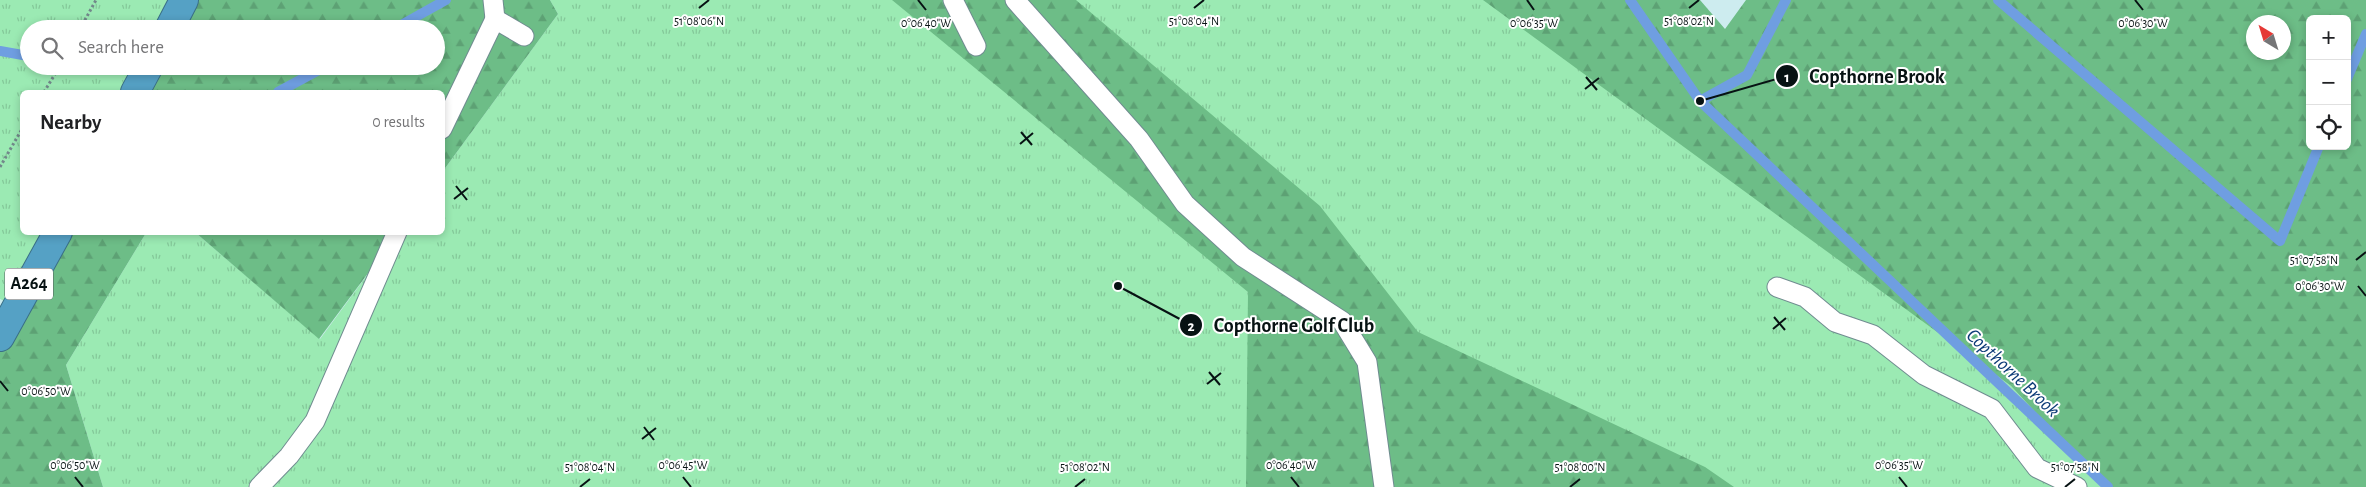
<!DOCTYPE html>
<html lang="en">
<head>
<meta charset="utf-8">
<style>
  body { margin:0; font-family:"Alegreya Sans",sans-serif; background:#f6f6f6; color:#202124 }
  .controls { position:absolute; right:15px; top:15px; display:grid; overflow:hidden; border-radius:8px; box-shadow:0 2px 8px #0003 }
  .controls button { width:45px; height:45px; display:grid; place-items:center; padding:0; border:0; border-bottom:1px solid #e0e0e0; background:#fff; color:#202124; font:25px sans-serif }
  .compass { position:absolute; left:2246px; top:15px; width:45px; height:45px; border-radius:50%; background:#fff; box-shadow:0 2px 8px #0003; rotate:322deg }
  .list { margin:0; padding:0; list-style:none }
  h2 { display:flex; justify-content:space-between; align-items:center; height:65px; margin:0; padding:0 20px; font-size:21px }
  h2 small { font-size:16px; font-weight:400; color:#757577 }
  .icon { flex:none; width:28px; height:28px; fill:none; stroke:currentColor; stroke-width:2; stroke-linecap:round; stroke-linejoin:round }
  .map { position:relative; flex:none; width:2366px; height:487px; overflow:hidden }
  .search { position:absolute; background:#fff; box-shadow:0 2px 8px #0003; left:20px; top:20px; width:425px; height:55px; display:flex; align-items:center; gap:12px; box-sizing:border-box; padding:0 18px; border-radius:28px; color:#757577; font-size:19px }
  .panel { position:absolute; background:#fff; box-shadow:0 2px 8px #0003; left:20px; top:90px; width:425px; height:145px; border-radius:8px }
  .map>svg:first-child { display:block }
  .grass { fill:url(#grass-tufts) }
  .forest { fill:url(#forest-firs); fill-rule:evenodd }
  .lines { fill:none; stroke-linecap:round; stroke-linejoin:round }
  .stream { stroke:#6f9ee1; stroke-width:10 }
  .lane-casing { stroke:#708c90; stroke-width:21 }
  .highway-casing { stroke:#3a6f87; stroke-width:30 }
  .path { stroke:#72888a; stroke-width:3; stroke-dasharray:2.5 2.5; stroke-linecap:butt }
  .lane { stroke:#fff; stroke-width:19 }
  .highway { stroke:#55a1c5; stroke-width:28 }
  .ticks { fill:none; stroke:#071213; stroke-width:2 }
  .labels { text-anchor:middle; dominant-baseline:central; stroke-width:4; stroke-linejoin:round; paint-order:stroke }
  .shield { fill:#fff; stroke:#51595a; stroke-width:1 }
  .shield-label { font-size:18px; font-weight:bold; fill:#071213 }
  .water-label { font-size:20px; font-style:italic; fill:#0d3b77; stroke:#fff }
  .ticks-label { font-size:12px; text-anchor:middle; fill:#071213; stroke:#fff; stroke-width:4; stroke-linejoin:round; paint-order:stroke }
  .leader { fill:none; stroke:#071213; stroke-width:2 }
  .callout-dot { fill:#071213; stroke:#fff; stroke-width:2 }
  .mark-label { font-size:15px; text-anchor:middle; font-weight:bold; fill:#fff }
  .callout-label { font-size:20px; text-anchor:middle; font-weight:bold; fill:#071213; stroke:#fff; stroke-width:4; stroke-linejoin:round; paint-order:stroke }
</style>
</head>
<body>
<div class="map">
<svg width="2366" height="487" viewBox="0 0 2366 487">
  <defs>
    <pattern id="grass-tufts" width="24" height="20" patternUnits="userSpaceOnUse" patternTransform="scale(1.25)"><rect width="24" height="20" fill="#9beab3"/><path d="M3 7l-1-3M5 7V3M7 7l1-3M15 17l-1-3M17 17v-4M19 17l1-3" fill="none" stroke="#84c899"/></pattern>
    <pattern id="forest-firs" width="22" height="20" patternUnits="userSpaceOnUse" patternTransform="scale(1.25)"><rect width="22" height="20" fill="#6dbd87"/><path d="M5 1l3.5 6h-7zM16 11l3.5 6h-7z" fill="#5da174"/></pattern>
  </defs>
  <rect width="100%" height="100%" fill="#cdecef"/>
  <g class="grass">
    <polygon points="0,0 184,0 169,29 29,29 29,66 149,66 135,92 22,92 22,232 58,233 16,307 0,299"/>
    <polygon points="550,0 1492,0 2011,386 2105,487 103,487 66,365 146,233 196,233 320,339 398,233 442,232 443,171 558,14"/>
  </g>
  <g class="forest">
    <polygon points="184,0 550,0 558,14 443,171 442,92 135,92 149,66 436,66 436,29 169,29"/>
    <polygon points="892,0 1076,0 1320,206 1418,332 1705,467 1734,487 1246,487 1248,292"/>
    <path d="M1483,0H1700L1725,29L1746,0H2366V487H2105L2011,386ZM2310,19H2347V146H2310ZM2284,22V52H2254V22Z"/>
    <polygon points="58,233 146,233 66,365 103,487 0,487 0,337"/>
    <polygon points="196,233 398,233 319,339"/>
  </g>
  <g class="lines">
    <g class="stream">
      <polyline points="1630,0 1700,101 2108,487"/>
      <polyline points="1998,0 2280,241 2319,146"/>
      <polyline points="394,29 446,0"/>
      <polyline points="0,51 28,56"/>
      <polyline points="2347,79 2366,34"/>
      <polyline points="278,92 326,66"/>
      <polyline points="1700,101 1747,75 1786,0"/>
    </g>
    <defs>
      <g id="lane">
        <polyline points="493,0 495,19 524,36"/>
        <polyline points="953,0 976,46"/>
        <polyline points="1015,0 1139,139 1185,204 1243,257 1342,321 1367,362 1384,487"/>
        <polyline points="442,129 495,19"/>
        <polyline points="1777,287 1805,297 1835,322 1873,335 1924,375 1992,409 2037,468 2077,487"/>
        <polyline points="259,487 289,456 315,421 397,232"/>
      </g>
      <g id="highway">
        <polyline points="169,29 184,0"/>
        <polyline points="135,92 149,66"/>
        <polyline points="0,337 58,232"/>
      </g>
    </defs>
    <use href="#lane" class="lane-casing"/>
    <use href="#highway" class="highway-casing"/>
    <g class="path">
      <polyline points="80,29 96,0"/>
      <polyline points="44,92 60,66"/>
      <polyline points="0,167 22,129"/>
    </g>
    <use href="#lane" class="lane"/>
    <use href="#highway" class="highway"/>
  </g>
  <path class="ticks" d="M918,0L926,10M1527,0L1534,10M2135,0L2143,10M699,8L709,0M1194,8L1204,0M1689,8L1699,0M1586,77L1597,90M1585,89L1599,78M1021,132L1032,145M1020,144L1033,133M456,186L467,200M454,199L468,188M2356,260L2366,252M2358,286L2366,296M1774,317L1785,330M1773,329L1786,318M1209,372L1220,385M0,381L8,391M1207,384L1221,373M644,427L654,440M642,439L656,428M75,477L83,487M683,477L691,487M1291,477L1299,487M1899,477L1907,487M580,487L590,479M1075,487L1085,479M1570,487L1580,479M2065,487L2075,479"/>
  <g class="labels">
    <rect class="shield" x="5" y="268.5" width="48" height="31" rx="4"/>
    <g class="shield-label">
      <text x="29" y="284">A264</text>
    </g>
    <g class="water-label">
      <text transform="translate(2013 373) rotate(43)">Copthorne Brook</text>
    </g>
  </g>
  <g class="ticks-label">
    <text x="1689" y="25">51°08'02"N</text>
    <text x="699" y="25">51°08'06"N</text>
    <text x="1194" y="25">51°08'04"N</text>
    <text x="2143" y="27">0°06'30"W</text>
    <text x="926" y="27">0°06'40"W</text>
    <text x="1534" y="27">0°06'35"W</text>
    <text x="2314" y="264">51°07'58"N</text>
    <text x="2320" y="290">0°06'30"W</text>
    <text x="46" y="395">0°06'50"W</text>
    <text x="75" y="469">0°06'50"W</text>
    <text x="683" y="469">0°06'45"W</text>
    <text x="1291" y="469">0°06'40"W</text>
    <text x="1899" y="469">0°06'35"W</text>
    <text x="590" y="471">51°08'04"N</text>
    <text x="1085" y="471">51°08'02"N</text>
    <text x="1580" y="471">51°08'00"N</text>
    <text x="2075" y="471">51°07'58"N</text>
  </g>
  <path class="leader" d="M1700 101L1787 76M1118 286L1191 325"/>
  <g class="callout-dot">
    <circle cx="1700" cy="101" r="5"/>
    <circle cx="1118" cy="286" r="5"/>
    <circle cx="1787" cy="76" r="12"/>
    <circle cx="1191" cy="325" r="12"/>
  </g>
  <g class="mark-label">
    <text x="1787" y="82">1</text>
    <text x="1191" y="331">2</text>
  </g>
  <g class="callout-label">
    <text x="1877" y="83">Copthorne Brook</text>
    <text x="1294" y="332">Copthorne Golf Club</text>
  </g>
</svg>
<div class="controls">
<button>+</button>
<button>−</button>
<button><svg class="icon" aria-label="locate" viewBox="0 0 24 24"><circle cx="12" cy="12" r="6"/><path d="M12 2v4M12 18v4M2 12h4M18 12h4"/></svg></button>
</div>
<svg class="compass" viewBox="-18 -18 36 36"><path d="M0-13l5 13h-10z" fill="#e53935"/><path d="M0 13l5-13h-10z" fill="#757577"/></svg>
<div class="search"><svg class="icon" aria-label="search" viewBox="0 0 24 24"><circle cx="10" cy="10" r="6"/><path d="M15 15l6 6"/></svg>Search here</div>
<section class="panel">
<h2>Nearby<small>0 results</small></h2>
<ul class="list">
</ul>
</section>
</div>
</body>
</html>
